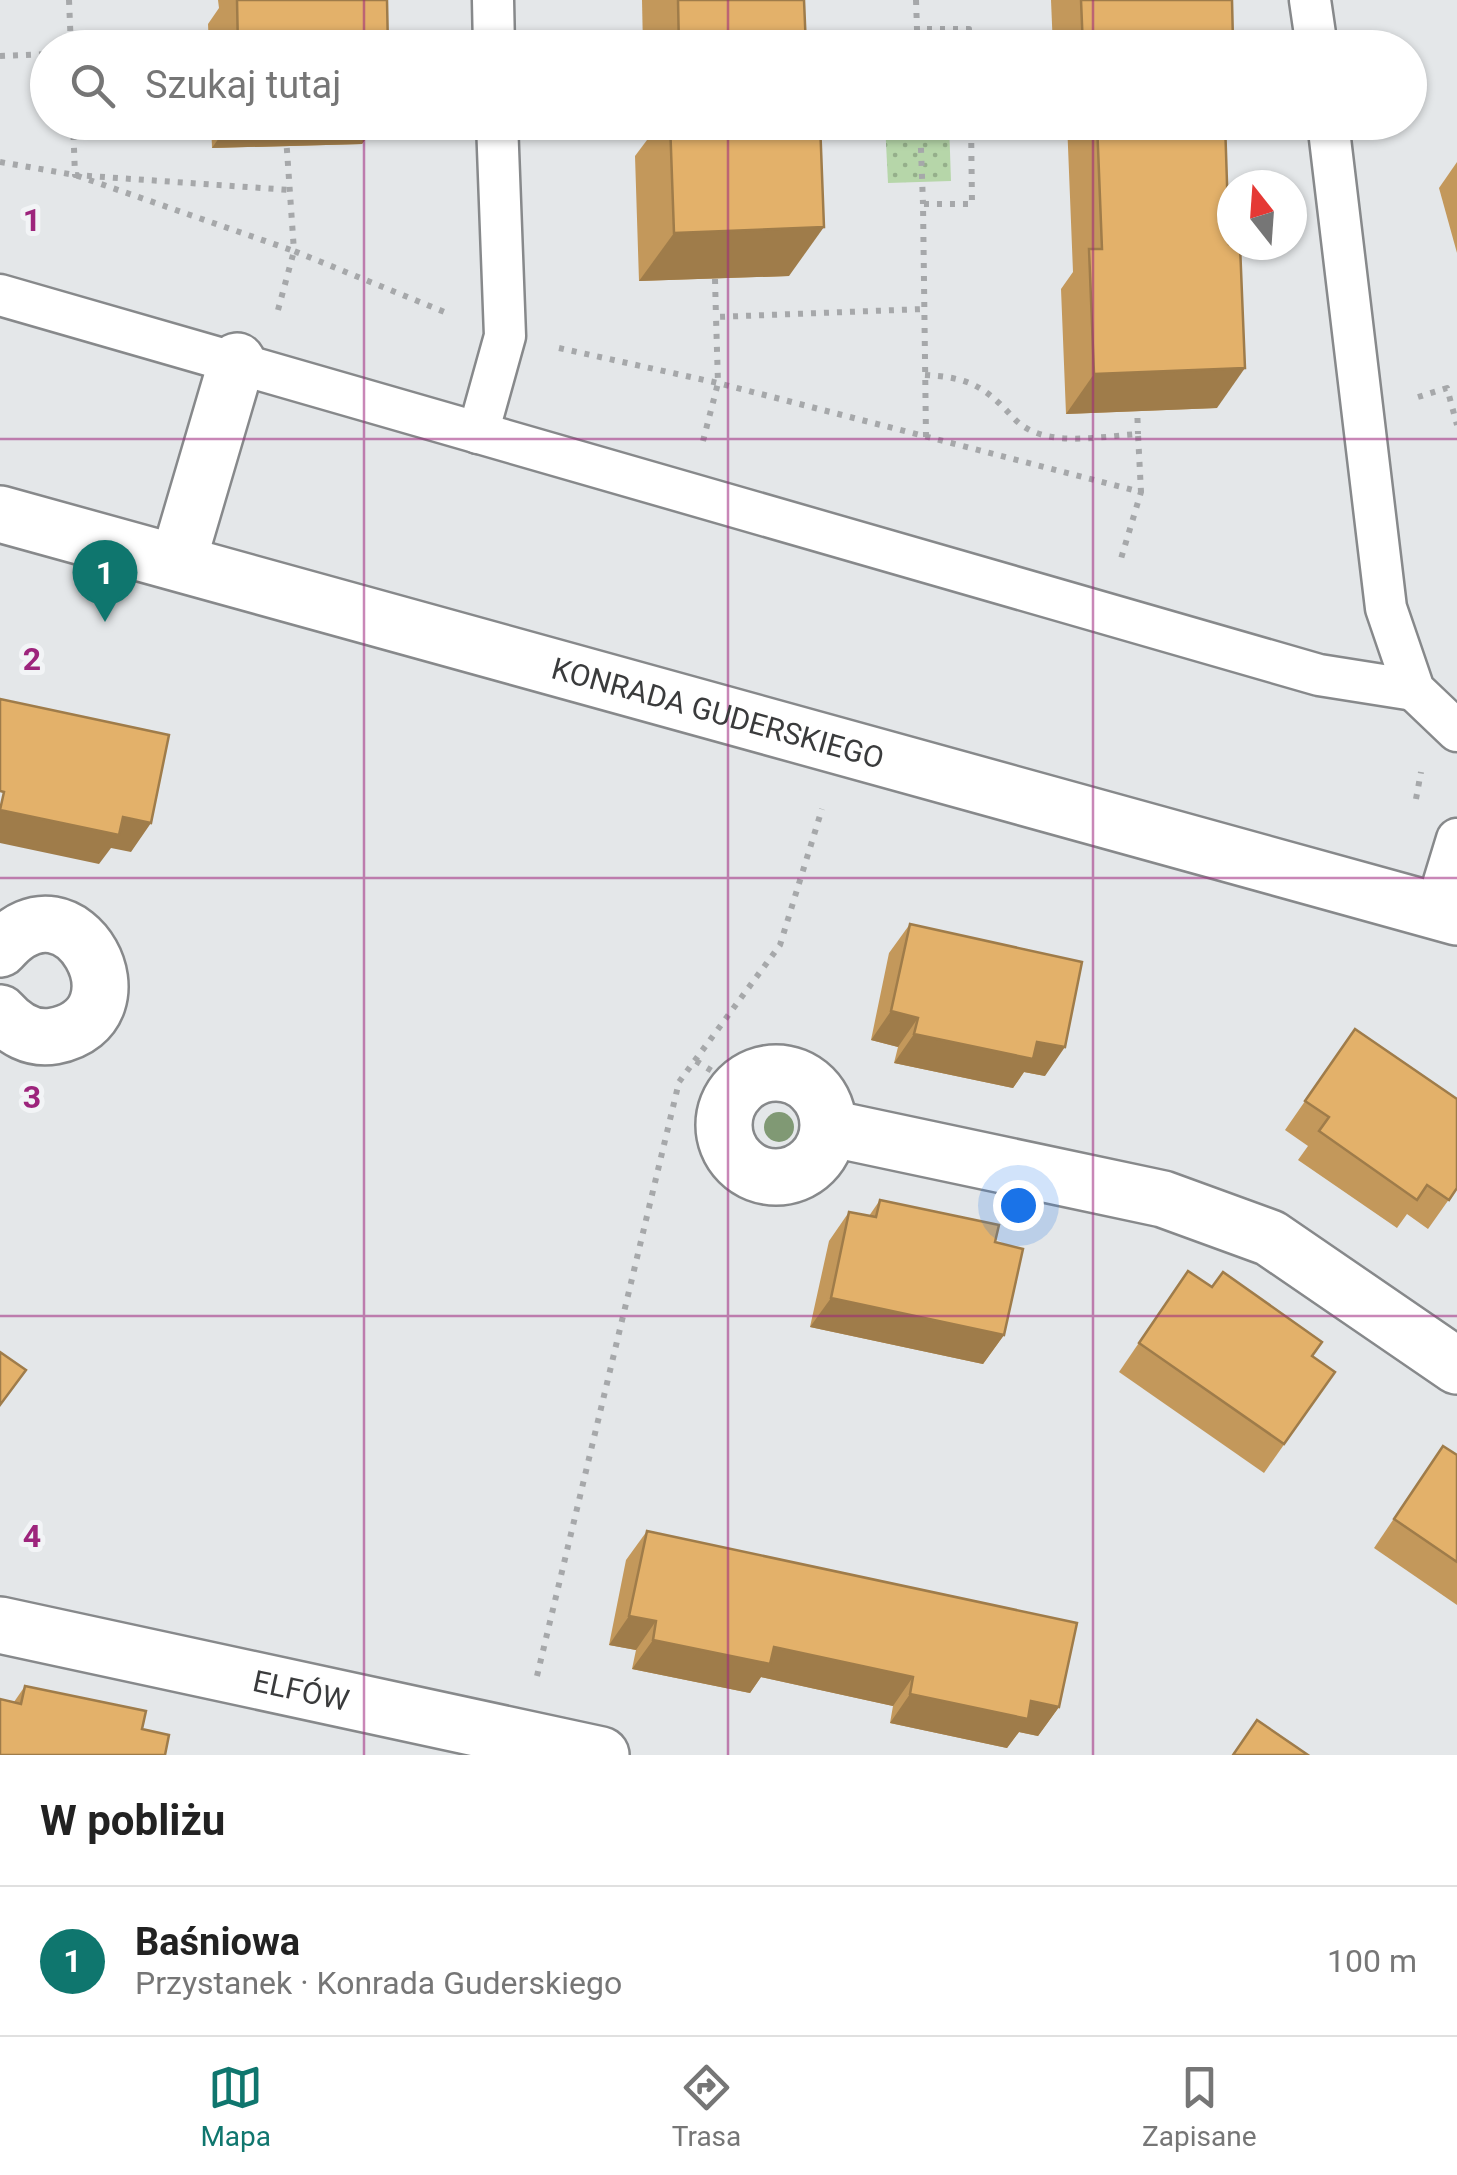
<!DOCTYPE html>
<html lang="pl">
<head>
<meta charset="utf-8">
<style>
  body { margin:0; font-family:Roboto,sans-serif; background:#f2f2f2; color:#222 }
  .compass { position:absolute; left:1217px; top:170px; width:90px; height:90px; border-radius:50%; background:#fff; box-shadow:0 2px 8px #0004; rotate:343deg }
  .you { position:absolute; left:1018px; top:1205px; width:35px; height:35px; margin:-25px; border:8px solid #fff; border-radius:50%; background:#1a73e8; box-shadow:0 0 0 15px #1a73e833 }
  .badge { display:grid; place-items:center; width:65px; height:65px; border-radius:50%; background:#0f766e; color:#fff; font-size:32px; font-weight:700 }
  .pin { position:absolute; translate:-50% -82px; filter:drop-shadow(0 2px 5px #0008) }
  .pin::after { content:''; position:absolute; top:52px; width:35px; height:30px; background:inherit; clip-path:polygon(0 0,100% 0,50% 100%) }
  .list { margin:0; padding:0; list-style:none }
  h2 { display:flex; justify-content:space-between; align-items:center; height:130px; margin:0; padding:0 40px; font-size:42px }
  h2 small { font-size:32px; font-weight:400; color:#767676 }
  .list li { display:grid; grid-template-columns:65px 1fr auto; gap:30px; align-items:center; box-sizing:border-box; height:150px; padding:0 40px; border-top:2px solid #e0e0e0 }
  .list b { display:block; font-size:38px; white-space:nowrap }
  .list p { margin:0; font-size:32px; white-space:nowrap; color:#767676 }
  .list em { font-size:32px; font-style:normal; color:#767676 }
  .icon { flex:none; width:55px; height:55px; fill:none; stroke:currentColor; stroke-width:2; stroke-linecap:round; stroke-linejoin:round }
  .map { position:relative; flex:none; width:1457px; height:1755px; overflow:hidden }
  .search { position:absolute; background:#fff; box-shadow:0 2px 8px #0004; left:30px; right:30px; top:30px; height:110px; display:flex; align-items:center; gap:25px; box-sizing:border-box; padding:0 35px; border-radius:55px; color:#767676; font-size:38px }
  .sheet { height:280px; background:#fff }
  nav { display:flex; justify-content:space-around; align-items:center; box-sizing:border-box; height:140px; border-top:2px solid #e0e0e0; background:#fff; font-size:28px; color:#767676 }
  nav a { display:grid; justify-items:center; gap:5px }
  nav .on { color:#0f766e }
  .map>svg:first-child { display:block }
  .park { fill:url(#park-dots) }
  .lines { fill:none; stroke-linecap:round; stroke-linejoin:round }
  .lane-casing { stroke:#87898b; stroke-width:45 }
  .street-casing { stroke:#87898b; stroke-width:60 }
  .secondary-casing { stroke:#87898b; stroke-width:60 }
  .path { stroke:#a6a8aa; stroke-width:6; stroke-dasharray:5 8; stroke-linecap:butt }
  .lane { stroke:#fff; stroke-width:40 }
  .street { stroke:#fff; stroke-width:55 }
  .secondary { stroke:#fff; stroke-width:55 }
  .tree { fill:#809974 }
  .wall { fill:#c3985b }
  .shaded-wall { fill:#9f7c4a }
  .building { fill:#e3b16a; stroke:#9f7c4a; stroke-width:2.5 }
  .grid { fill:none; stroke:#9d247c; stroke-width:2.5; stroke-opacity:0.55 }
  .labels { text-anchor:middle; dominant-baseline:central; stroke-width:10; stroke-linejoin:round; paint-order:stroke }
  .street-label { font-size:30px; fill:#3a3b3c; stroke:#f2f4f6 }
  .grid-label { font-size:32px; text-anchor:middle; font-weight:bold; fill:#9d247c; stroke:#f2f4f6; stroke-width:10; stroke-linejoin:round; paint-order:stroke }
</style>
</head>
<body>
<div class="map">
<svg width="1457" height="1755" viewBox="0 0 1457 1755">
  <defs>
    <pattern id="park-dots" width="8" height="8" patternUnits="userSpaceOnUse" patternTransform="scale(2.5)"><rect width="8" height="8" fill="#b6d6a9"/><path d="M2 2h.1M6 6h.1" fill="none" stroke="#95af8b" stroke-width="1.8" stroke-linecap="round"/></pattern>
  </defs>
  <rect width="100%" height="100%" fill="#e4e7e9"/>
  <polygon class="park" points="885,123 949,123 951,181 888,183"/>
  <g class="lines">
    <defs>
      <g id="lane">
        <polyline points="493,0 494,48"/>
        <polyline points="1310,0 1317,48"/>
        <polyline points="1328,122 1386,608 1414,690 1457,731"/>
        <polyline points="0,295 1319,675 1414,690"/>
        <polyline points="478,433 505,336 497,122"/>
        <polyline points="1435,911 1457,839"/>
      </g>
      <g id="street">
        <polyline points="178,561 237,361"/>
        <path d="M0,949C72,866 153,1017 54,1036C32,1040 14,1029 0,1013"/>
        <circle cx="776" cy="1125" r="52"/>
        <polyline points="829,1128 1163,1199 1270,1238 1457,1366"/>
        <path id="s1" d="M0,1625L601,1755"/>
      </g>
      <g id="secondary">
        <path id="s2" d="M0,514L1457,917"/>
      </g>
    </defs>
    <use href="#lane" class="lane-casing"/>
    <use href="#street" class="street-casing"/>
    <use href="#secondary" class="secondary-casing"/>
    <g class="path">
      <polyline points="69,0 71,48"/>
      <polyline points="916,0 917,29 969,29 969,48"/>
      <polyline points="917,29 917,48"/>
      <polyline points="0,56 48,54"/>
      <polyline points="73,122 75,175 290,190"/>
      <polyline points="285,122 294,251 447,313"/>
      <polyline points="920,122 923,204"/>
      <polyline points="0,162 75,175 294,251 278,310"/>
      <polyline points="715,279 716,317"/>
      <polyline points="559,348 718,383 1141,492 1120,562"/>
      <path d="M925,375C957,377 977,381 1001,405C1008,411 1015,421 1023,426C1053,447 1104,436 1138,434L1141,492"/>
      <polyline points="1418,397 1447,388 1457,425"/>
      <polyline points="1137,405 1138,434"/>
      <polyline points="926,437 923,204 972,204 971,122"/>
      <polyline points="703,441 718,383 716,317 924,309"/>
      <polyline points="1416,799 1421,772"/>
      <polyline points="696,1061 739,1088"/>
      <polyline points="537,1676 679,1082 780,945 822,809"/>
    </g>
    <use href="#lane" class="lane"/>
    <use href="#street" class="street"/>
    <use href="#secondary" class="secondary"/>
  </g>
  <circle class="tree" cx="779" cy="1127" r="15"/>
  <g class="wall">
    <polygon points="218,0 387,0 388,48 209,48 208,24 219,8"/>
    <polygon points="642,0 804,0 806,48 643,48"/>
    <polygon points="1051,0 1232,0 1230,48 1053,48"/>
    <polygon points="211,122 377,122 362,144 212,148"/>
    <polygon points="646,122 820,122 789,276 639,281 635,156 647,140"/>
    <polygon points="1067,122 1225,122 1217,408 1066,414 1061,289 1073,272"/>
    <polygon points="1457,162 1457,253 1439,188"/>
    <polygon points="910,924 1045,1076 1024,1072 1013,1088 894,1063 898,1047 871,1040 889,953"/>
    <polygon points="1355,1029 1457,1188 1428,1229 1407,1214 1397,1228 1298,1160 1308,1146 1285,1130"/>
    <polygon points="880,1200 995,1242 1004,1335 983,1364 810,1327 829,1241 849,1212 869,1216"/>
    <polygon points="1188,1271 1335,1372 1264,1473 1119,1372"/>
    <polygon points="1443,1446 1457,1455 1457,1605 1374,1548"/>
    <polygon points="647,1531 1059,1707 1038,1736 1019,1732 1007,1748 890,1723 893,1706 761,1677 750,1693 632,1669 636,1650 609,1645 626,1560"/>
    <polygon points="25,1686 142,1729 14,1702"/>
  </g>
  <g class="shaded-wall">
    <polygon points="1233,42 1230,48 1219,48 1222,43"/>
    <polygon points="230,122 377,122 362,144 212,148"/>
    <polygon points="824,227 789,276 639,281 674,233"/>
    <polygon points="1245,368 1217,408 1066,414 1094,374"/>
    <polygon points="0,810 123,817 151,823 131,852 111,848 99,864 0,843"/>
    <polygon points="891,1011 918,1018 898,1047 871,1040"/>
    <polygon points="914,1034 1037,1042 1065,1047 1045,1076 1024,1072 1013,1088 894,1063"/>
    <polygon points="831,1298 1004,1335 983,1364 810,1327"/>
    <polygon points="629,1616 656,1621 636,1650 609,1645"/>
    <polygon points="653,1640 774,1647 913,1677 893,1706 761,1677 750,1693 632,1669"/>
    <polygon points="910,1694 1031,1701 1059,1707 1038,1736 1019,1732 1007,1748 890,1723"/>
  </g>
  <g class="building">
    <polygon points="237,0 387,0 388,48 238,48"/>
    <polygon points="678,0 804,0 806,48 679,48"/>
    <polygon points="1081,0 1232,0 1233,42 1222,43 1222,48 1083,48"/>
    <polygon points="670,122 820,122 824,227 674,233"/>
    <polygon points="1097,122 1225,122 1229,244 1240,245 1245,368 1094,374 1089,249 1102,249"/>
    <polygon points="0,699 169,735 151,823 123,817 119,835 0,810 4,792 0,791"/>
    <polygon points="910,924 1082,962 1065,1047 1037,1042 1033,1059 914,1034 918,1018 891,1011"/>
    <polygon points="1355,1029 1457,1099 1457,1188 1449,1200 1427,1185 1417,1200 1319,1131 1329,1117 1305,1101"/>
    <polygon points="880,1200 999,1225 995,1242 1023,1249 1004,1335 831,1298 849,1212 876,1217"/>
    <polygon points="1188,1271 1212,1287 1223,1272 1322,1342 1312,1356 1335,1372 1284,1444 1139,1343"/>
    <polygon points="0,1352 26,1370 0,1405"/>
    <polygon points="1443,1446 1457,1455 1457,1562 1394,1519"/>
    <polygon points="647,1531 1077,1623 1059,1707 1031,1701 1028,1719 910,1694 913,1677 774,1647 770,1664 653,1640 656,1621 629,1616"/>
    <polygon points="25,1686 146,1711 142,1729 169,1735 165,1755 0,1755 0,1699 21,1704"/>
    <polygon points="1257,1720 1308,1755 1233,1755"/>
  </g>
  <path class="grid" d="M364,0V48M728,0V48M1093,0V48M364,122V1755M728,122V1755M1093,122V1755M0,439H1457M0,878H1457M0,1316H1457"/>
  <g class="labels">
    <g class="street-label">
      <text stroke="none"><textPath href="#s2" startOffset="745">KONRADA GUDERSKIEGO</textPath></text>
      <text stroke="none"><textPath href="#s1" startOffset="308">ELFÓW</textPath></text>
    </g>
  </g>
  <g class="grid-label">
    <text x="32" y="231">1</text>
    <text x="32" y="670">2</text>
    <text x="32" y="1108">3</text>
    <text x="32" y="1547">4</text>
  </g>
</svg>
<svg class="compass" viewBox="-18 -18 36 36"><path d="M0-13l5 13h-10z" fill="#e53935"/><path d="M0 13l5-13h-10z" fill="#767676"/></svg>
<div class="you"></div>
<div class="pin badge" style="left:105px;top:622px">1</div>
<div class="search"><svg class="icon" aria-label="search" viewBox="0 0 24 24"><circle cx="10" cy="10" r="6"/><path d="M15 15l6 6"/></svg>Szukaj tutaj</div>
</div>
<section class="sheet">
<h2>W pobliżu<small></small></h2>
<ul class="list">
<li><span class="badge">1</span><div><b>Baśniowa</b><p>Przystanek · Konrada Guderskiego</p></div><em>100 m</em></li>
</ul>
</section>
<nav>
<a class="on"><svg class="icon" aria-label="map" viewBox="0 0 24 24"><path d="M3 6l6-2 6 2 6-2v14l-6 2-6-2-6 2zM9 4v14M15 6v14"/></svg>Mapa</a>
<a><svg class="icon" aria-label="directions" viewBox="0 0 24 24"><path d="M12 3l9 9-9 9-9-9zM9 14v-3h6M13 9l2 2-2 2"/></svg>Trasa</a>
<a><svg class="icon" aria-label="saved" viewBox="0 0 24 24"><path d="M7 4h10v16l-5-4-5 4z"/></svg>Zapisane</a>
</nav>
</body>
</html>
